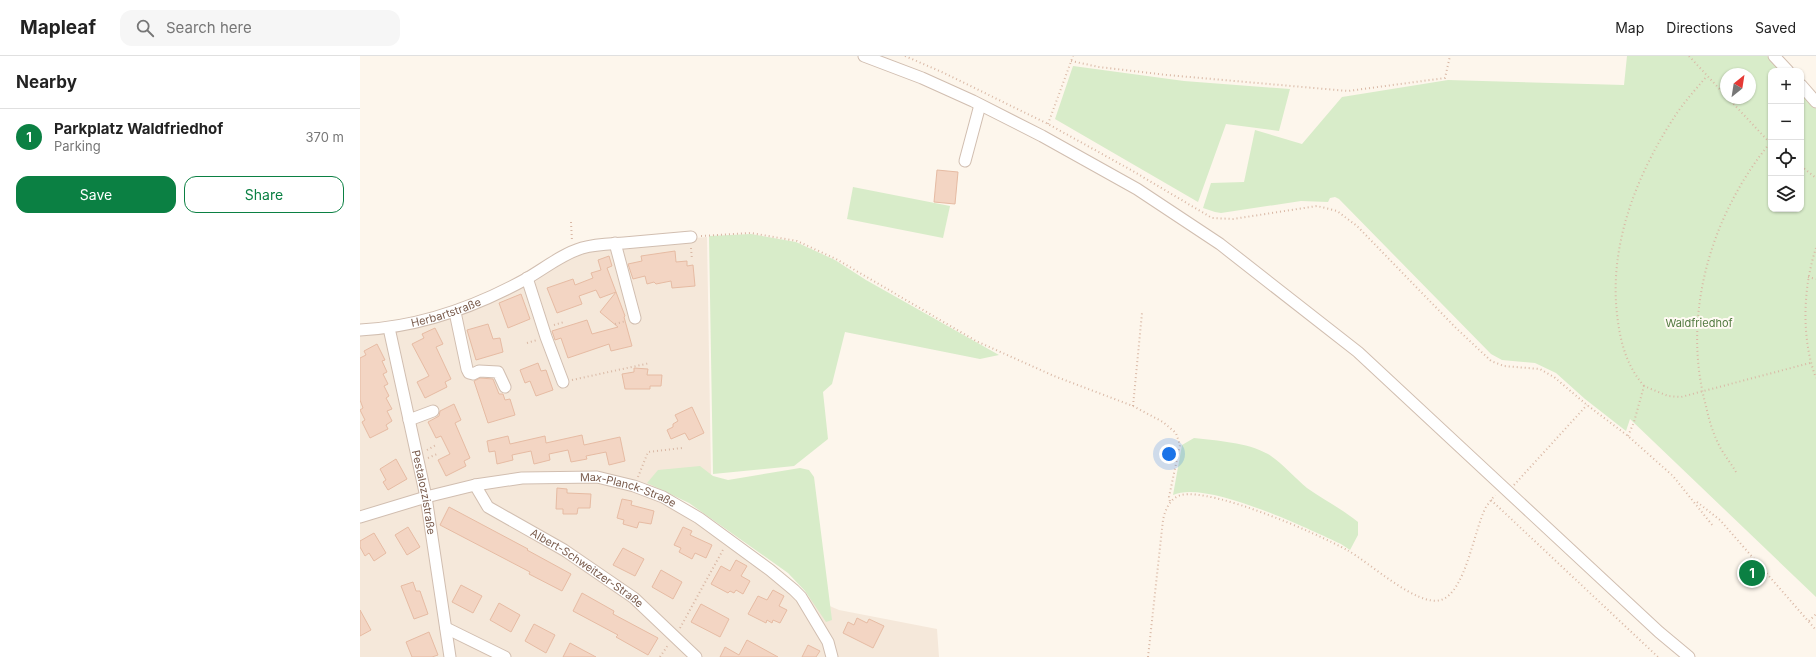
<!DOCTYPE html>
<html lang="en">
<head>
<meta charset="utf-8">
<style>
  body { margin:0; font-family:Inter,sans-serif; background:#f6f6f6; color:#222 }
  .controls { position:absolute; right:12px; top:12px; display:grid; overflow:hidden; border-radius:8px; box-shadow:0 1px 3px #0004 }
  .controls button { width:36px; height:36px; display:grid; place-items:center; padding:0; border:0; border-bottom:1px solid #e0e0e0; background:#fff; color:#222; font:20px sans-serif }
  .compass { position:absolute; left:1360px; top:12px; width:36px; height:36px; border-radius:50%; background:#fff; box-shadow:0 1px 3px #0004; rotate:30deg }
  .you { position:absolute; left:809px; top:398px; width:14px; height:14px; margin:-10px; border:3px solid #fff; border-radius:50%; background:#1a73e8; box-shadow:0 0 0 6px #1a73e833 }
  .badge { display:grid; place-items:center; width:26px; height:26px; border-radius:50%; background:#0b8043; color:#fff; font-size:13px; font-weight:700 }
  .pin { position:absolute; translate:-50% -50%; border:2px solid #fff; box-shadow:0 1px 4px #0006 }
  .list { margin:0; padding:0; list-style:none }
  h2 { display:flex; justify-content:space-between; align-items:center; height:52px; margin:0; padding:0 16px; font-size:17px }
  h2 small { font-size:13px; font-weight:400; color:#767676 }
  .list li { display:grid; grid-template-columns:26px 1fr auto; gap:12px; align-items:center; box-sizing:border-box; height:56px; padding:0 16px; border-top:1px solid #e0e0e0 }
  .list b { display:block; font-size:15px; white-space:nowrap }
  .list p { margin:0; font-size:13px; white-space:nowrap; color:#767676 }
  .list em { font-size:13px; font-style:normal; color:#767676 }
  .actions { display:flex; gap:8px; padding:12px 16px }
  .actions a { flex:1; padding:9px 0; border:1px solid #0b8043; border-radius:12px; text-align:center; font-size:14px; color:#0b8043 }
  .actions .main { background:#0b8043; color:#fff }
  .icon { flex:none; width:22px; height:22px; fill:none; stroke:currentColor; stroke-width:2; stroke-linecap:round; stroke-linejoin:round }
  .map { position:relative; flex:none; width:1456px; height:601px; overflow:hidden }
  header { display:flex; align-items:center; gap:24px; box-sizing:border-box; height:56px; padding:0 20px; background:#fff; border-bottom:1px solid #e0e0e0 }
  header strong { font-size:19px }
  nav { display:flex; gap:22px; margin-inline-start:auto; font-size:14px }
  .search { width:280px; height:36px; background:#f6f6f6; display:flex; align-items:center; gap:10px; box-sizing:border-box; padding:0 14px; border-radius:12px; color:#767676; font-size:15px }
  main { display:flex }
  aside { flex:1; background:#fff }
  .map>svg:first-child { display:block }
  .residential { fill:#f5e8da }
  .green { fill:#d8ecc9; fill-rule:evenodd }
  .building { fill:#f3d5c3; stroke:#e6bba3 }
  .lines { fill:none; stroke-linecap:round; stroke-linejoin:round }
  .minor-casing { stroke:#d1beb0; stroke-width:13 }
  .path { stroke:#d9b8a5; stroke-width:2; stroke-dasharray:1 3; stroke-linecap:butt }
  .minor { stroke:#fff; stroke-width:11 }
  .labels { text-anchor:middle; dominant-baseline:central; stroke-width:4; stroke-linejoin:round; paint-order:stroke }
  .street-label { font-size:11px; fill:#7a5c4d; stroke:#fffaf3 }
  .park-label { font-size:11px; fill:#537a41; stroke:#fffaf3 }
</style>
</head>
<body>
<header>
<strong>Mapleaf</strong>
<div class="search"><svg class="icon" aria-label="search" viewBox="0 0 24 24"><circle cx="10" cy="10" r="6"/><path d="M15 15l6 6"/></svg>Search here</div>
<nav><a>Map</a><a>Directions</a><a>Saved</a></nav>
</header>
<main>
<aside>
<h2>Nearby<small></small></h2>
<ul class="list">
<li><span class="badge">1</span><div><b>Parkplatz Waldfriedhof</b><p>Parking</p></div><em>370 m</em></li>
</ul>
<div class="actions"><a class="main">Save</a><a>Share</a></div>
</aside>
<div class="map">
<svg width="1456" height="601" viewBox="0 0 1456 601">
  <rect width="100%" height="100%" fill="#fdf6ec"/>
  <polygon class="residential" points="347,181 351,418 310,422 304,439 444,539 479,554 577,573 579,601 0,601 0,275 87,259 202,201 256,188"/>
  <g class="green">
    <path d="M1267,0H1407L1421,15H1411V153H1441V37L1456,53V541L1270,363L1266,375L1225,343L1196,317L1175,307L1142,304L1131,298L979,143L975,141L970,142L968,146L941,145L861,157L855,156L843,152L851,127L884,126L895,74L942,88L982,41L1088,24L1264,29ZM1366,18H1390V42H1366Z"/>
    <polygon points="713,10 824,25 930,33 919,75 866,68 838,146 695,63"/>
    <polygon points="493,131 590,150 583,182 487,163"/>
    <polygon points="391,178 436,186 475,204 506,224 639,299 620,303 485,276 472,328 463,336 468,383 434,410 353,418 349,180"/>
    <path d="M834,382C858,385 886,386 908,398C921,406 935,422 947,432C964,444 982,453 998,466V479L990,494L981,488C948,473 846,423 813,439L822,389Z"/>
    <polygon points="340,410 353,420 368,424 440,412 449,414 454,421 472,564 466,566 445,535 428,517 329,447 287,427 298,414"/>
  </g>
  <g class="building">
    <polygon points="577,114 598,116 595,148 574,146"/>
    <polygon points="315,195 316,206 327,205 327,210 333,209 335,230 312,232 311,225 296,228 294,226 287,228 285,220 273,223 268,208 282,205 281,200"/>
    <polygon points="249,200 252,210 247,212 256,236 240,242 236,234 219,240 222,248 197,257 187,232 213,223 215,229 233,222 231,217 241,214 238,204"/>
    <polygon points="256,236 265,260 264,261 272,290 251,295 249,288 208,302 201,282 195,284 192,275 227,264 232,278 258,271 240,256"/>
    <polygon points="161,238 170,263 148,272 139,247"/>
    <polygon points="128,268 133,283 140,282 143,296 116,304 107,274"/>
    <polygon points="75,272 83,288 76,291 91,323 85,326 87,331 65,342 57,326 69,320 52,288 64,282 62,278"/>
    <polygon points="17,288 25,304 22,305 27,316 23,318 28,328 24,330 29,340 26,342 32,353 27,355 32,365 26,369 28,373 10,382 2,366 5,364 0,354 3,352 0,344 0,302 6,299 4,295"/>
    <polygon points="178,307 181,315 186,314 193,334 176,340 170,325 165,327 160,314"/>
    <polygon points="274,312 288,313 287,319 302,319 301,330 290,330 290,333 265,333 262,318 274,316"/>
    <polygon points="120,322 133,323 139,338 143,338 145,344 150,343 155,359 128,367 114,325"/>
    <polygon points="94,348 101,364 95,367 110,402 104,405 106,410 86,420 78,404 90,398 81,380 76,382 68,366 79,360 80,355"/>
    <polygon points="332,351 344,377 329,384 325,377 311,383 307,374 313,371 313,368 318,365 315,359"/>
    <polygon points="222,379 224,389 260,381 265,405 249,409 246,396 226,400 227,403 211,406 208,394 189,398 190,404 174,408 171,395 152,399 153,404 137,408 135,395 129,396 127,385 148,380 150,388 185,380 186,387"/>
    <polygon points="36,403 47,423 28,434 23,426 26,424 20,413"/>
    <polygon points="197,432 207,433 207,437 231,438 230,452 218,452 217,458 203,458 203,453 196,453"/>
    <polygon points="262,443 272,445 271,449 294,455 291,468 279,466 277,472 263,468 264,464 257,462"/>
    <polygon points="89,451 168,493 167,494 211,518 202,535 169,518 170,516 80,469"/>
    <polygon points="48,471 60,491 47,499 35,479"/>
    <polygon points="323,471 332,475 330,479 352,489 346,502 335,497 332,503 319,496 321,492 314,489"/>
    <polygon points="14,477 26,497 14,505 9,497 5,500 0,491 0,485"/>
    <polygon points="263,492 284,503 275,520 253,509"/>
    <polygon points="376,504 387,510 381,520 390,525 383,538 376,534 374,537 370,535 368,537 351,528 361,510 370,515"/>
    <polygon points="301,514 322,526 313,543 292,531"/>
    <polygon points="53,526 56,535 60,535 68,558 54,563 41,530"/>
    <polygon points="101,529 122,540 113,557 92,546"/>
    <polygon points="413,534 424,540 419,550 427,554 420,567 413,564 412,567 407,564 406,567 388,558 398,540 407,544"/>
    <polygon points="222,537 254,555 253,558 298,582 288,599 256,581 258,579 213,555"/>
    <polygon points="139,547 160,559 151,576 130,564"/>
    <polygon points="341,548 369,563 360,581 331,566"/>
    <polygon points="0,554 11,574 0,580"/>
    <polygon points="497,562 507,567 509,563 524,570 513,592 483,577 488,566 494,569"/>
    <polygon points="174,568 195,579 186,597 165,585"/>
    <polygon points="69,576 78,599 72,601 52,601 46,586"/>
    <polygon points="387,584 418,601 360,601 365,591 379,599"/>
    <polygon points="210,587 221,593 236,601 203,601"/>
    <polygon points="448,589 460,595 456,601 442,601"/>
  </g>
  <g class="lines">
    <defs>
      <g id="minor">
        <polyline points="504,0 562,22 613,45 682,80 777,133 860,188 998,296 1299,576 1329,601"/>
        <polyline points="1414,0 1428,15"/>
        <polyline points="1441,29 1456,46"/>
        <polyline points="605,105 620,49"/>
        <polyline points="255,187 275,262"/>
        <polyline points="167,222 186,281 203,326"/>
        <polyline points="95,256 107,313 109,317 113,318 119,315 138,316 145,331"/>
        <path id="s1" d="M29,272L66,441L90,601"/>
        <path id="s2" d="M0,274C59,271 115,251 166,223C185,212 202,198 222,192C236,188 250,188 264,187C286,185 308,183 331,181"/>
        <polyline points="49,364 73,355"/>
        <path id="s3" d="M115,429L128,451L204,494L274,542L336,601"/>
        <path id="s4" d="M0,461L66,441L115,429L162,422L237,421L274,430L303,441L339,462L410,514L434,534L441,541L468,586L472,601"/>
        <polyline points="86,572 145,601"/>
      </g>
    </defs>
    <use href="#minor" class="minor-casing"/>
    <g class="path">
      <polyline points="545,0 584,17 688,68 771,114 852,162 873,163 957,150 977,155 997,170 1094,270 1131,305 1144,310 1180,313 1194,321 1227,349 1268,380 1313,420 1353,470"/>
      <polyline points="1329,0 1366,40"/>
      <polyline points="711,5 739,11 807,19 988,35 1085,22 1090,0"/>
      <polyline points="1368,42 1411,88"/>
      <polyline points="688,68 713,0"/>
      <polyline points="1441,110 1456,122"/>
      <polyline points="211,166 212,185"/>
      <polyline points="341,180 391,177 437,185 476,203 616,285 694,320 773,350 803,366 816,377 820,389 809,441 810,446"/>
      <polyline points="331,192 332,204"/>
      <path d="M1456,192C1443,231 1441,283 1456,322"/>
      <polyline points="1448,221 1456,223"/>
      <polyline points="255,268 266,265"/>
      <polyline points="194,269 204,266"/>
      <polyline points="167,287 177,284"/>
      <polyline points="212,324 290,307"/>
      <path d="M1284,330C1266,309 1260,285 1257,258C1249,188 1277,118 1315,60C1324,46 1336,33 1347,20"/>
      <polyline points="773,350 782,257"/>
      <polyline points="1268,380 1274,366 1284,330 1308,340 1321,341 1450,307"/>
      <polyline points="67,394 76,389"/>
      <polyline points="68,402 77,398"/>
      <path d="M1376,416C1371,407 1364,399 1360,391C1353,378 1349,364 1346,350C1321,259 1351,159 1410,87"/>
      <polyline points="278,421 288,396 322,392"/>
      <polyline points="1154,429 1227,349"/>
      <polyline points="1131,444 1298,601"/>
      <polyline points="1337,446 1360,464 1456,574"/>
      <polyline points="1449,565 1456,558"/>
      <polyline points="320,572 364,492"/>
      <polyline points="300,601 308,589"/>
      <path d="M788,601L803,464C805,454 810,442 821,439C854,432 956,477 987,494C1009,506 1057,551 1081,544C1106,536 1114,473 1126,451C1129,447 1132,443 1135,439"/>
    </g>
    <use href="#minor" class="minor"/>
  </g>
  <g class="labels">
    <g class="street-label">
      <text stroke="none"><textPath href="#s2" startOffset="88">Herbartstraße</textPath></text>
      <text stroke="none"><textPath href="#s1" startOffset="168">Pestalozzistraße</textPath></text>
      <text stroke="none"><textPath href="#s4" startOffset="275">Max-Planck-Straße</textPath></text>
      <text stroke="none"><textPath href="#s3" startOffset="142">Albert-Schweitzer-Straße</textPath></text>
    </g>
    <g class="park-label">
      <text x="1339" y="267">Waldfriedhof</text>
    </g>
  </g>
</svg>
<div class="controls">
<button>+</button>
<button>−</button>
<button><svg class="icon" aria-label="locate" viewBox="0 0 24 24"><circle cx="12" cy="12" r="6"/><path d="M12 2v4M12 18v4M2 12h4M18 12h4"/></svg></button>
<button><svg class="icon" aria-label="layers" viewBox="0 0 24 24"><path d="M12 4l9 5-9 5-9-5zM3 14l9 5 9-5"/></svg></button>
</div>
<svg class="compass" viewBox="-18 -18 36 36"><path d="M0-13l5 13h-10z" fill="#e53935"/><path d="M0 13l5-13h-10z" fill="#767676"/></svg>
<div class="you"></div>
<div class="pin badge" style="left:1392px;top:517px">1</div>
</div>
</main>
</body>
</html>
